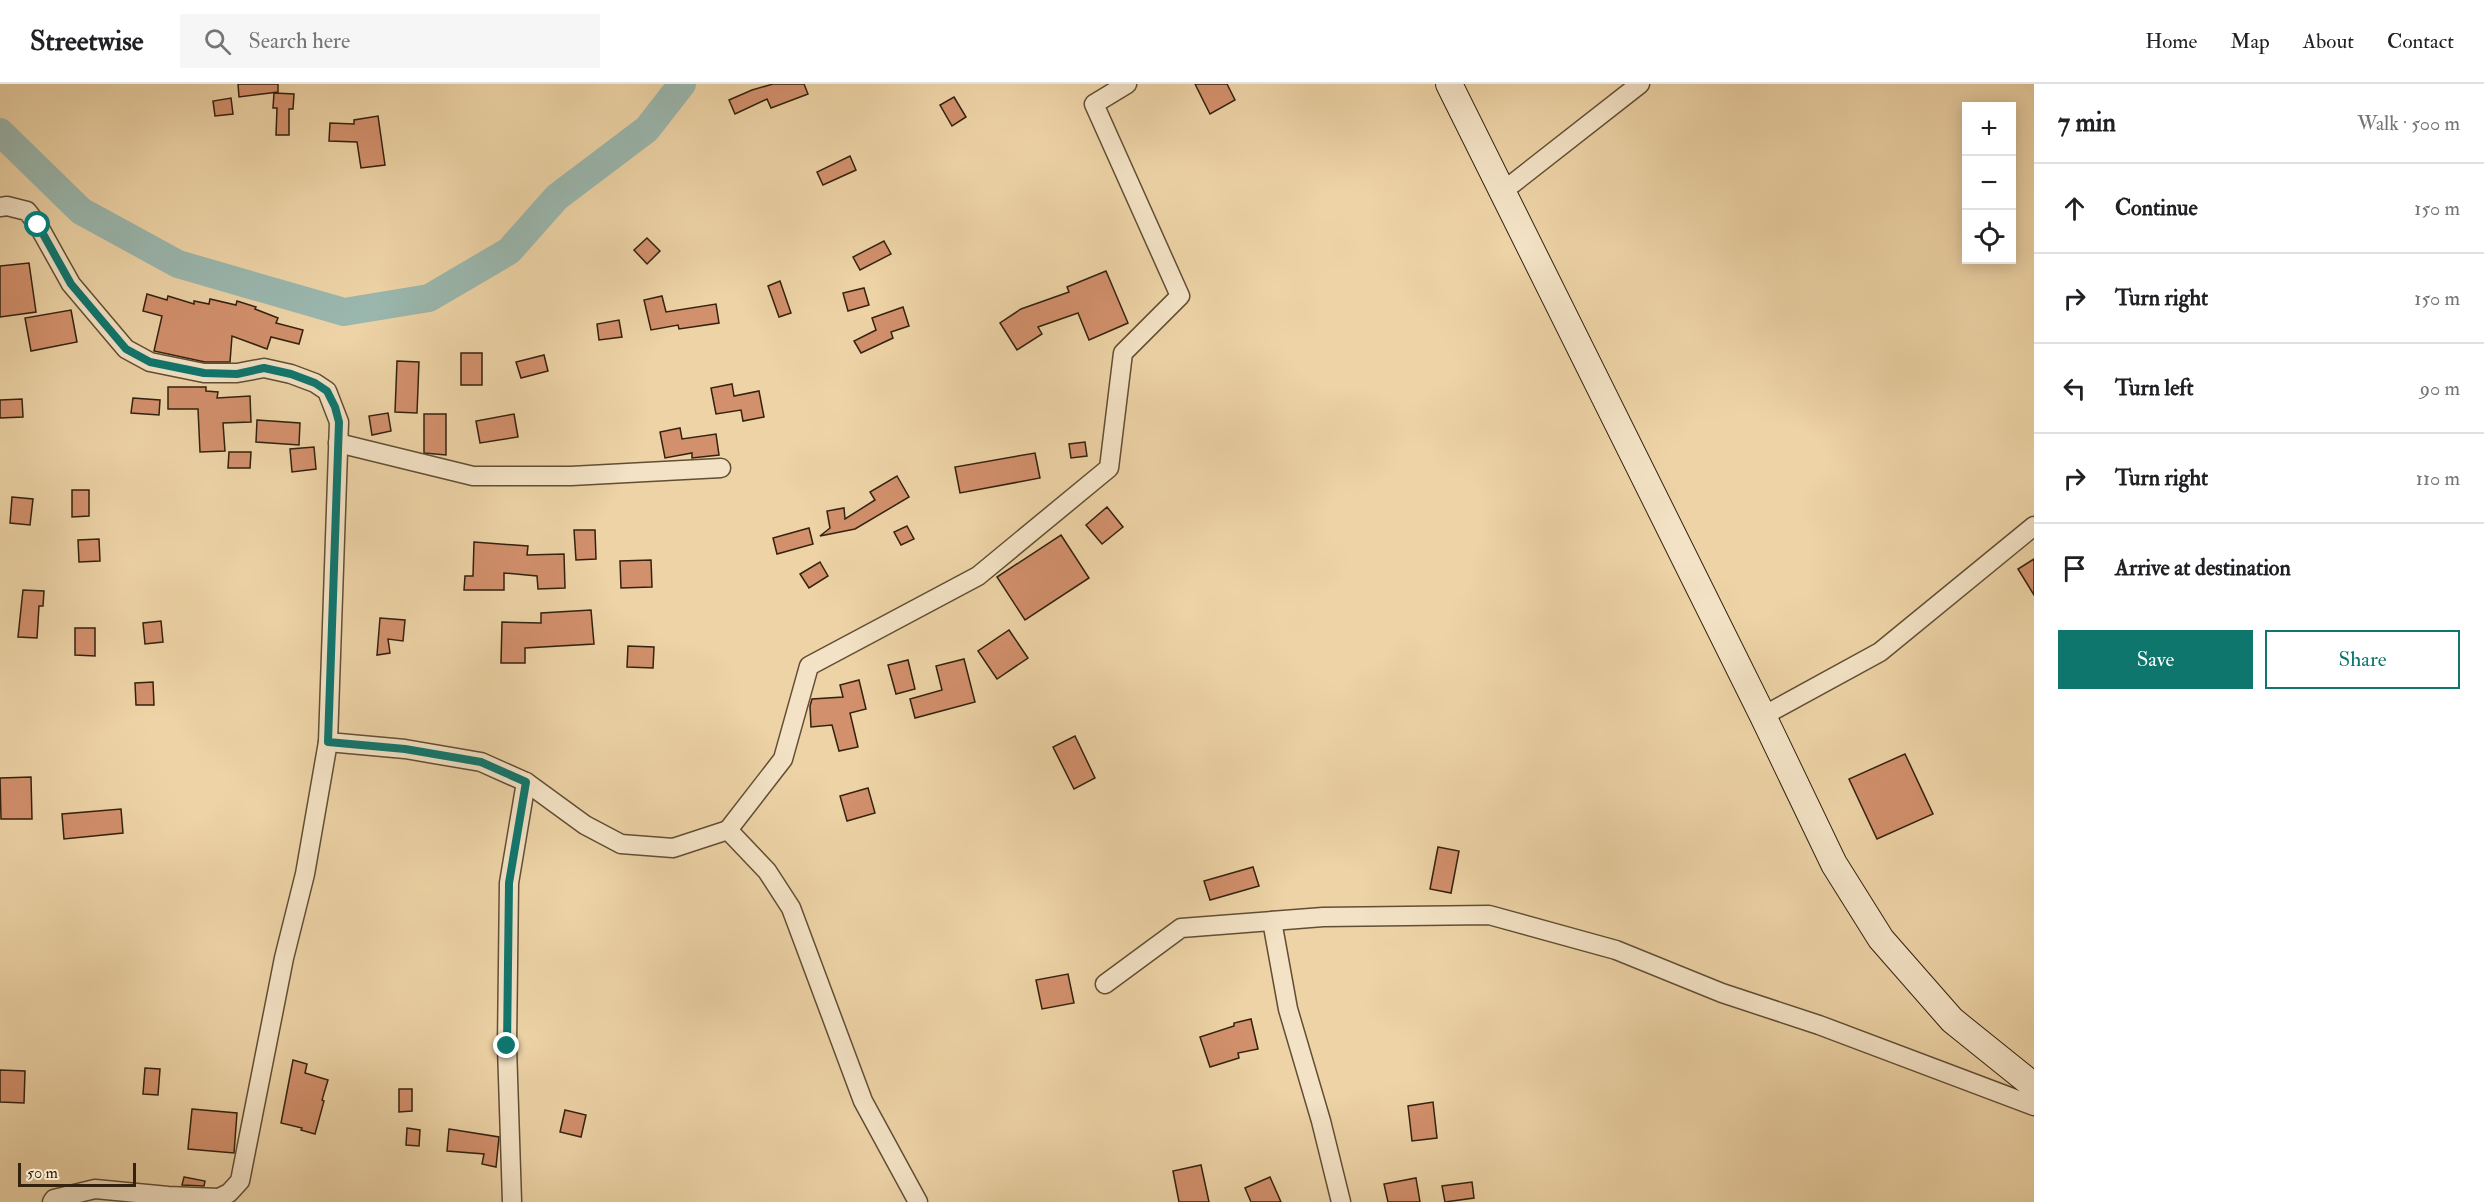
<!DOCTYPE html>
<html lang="en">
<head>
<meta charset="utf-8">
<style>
  body { margin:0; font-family:"IM FELL Double Pica",serif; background:#f6f6f6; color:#202124 }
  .controls { position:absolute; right:18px; top:18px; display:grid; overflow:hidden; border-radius:0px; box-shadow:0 3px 15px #0003 }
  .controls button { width:54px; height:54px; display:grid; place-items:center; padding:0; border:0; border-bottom:2px solid #e0e0e0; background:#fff; color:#202124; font:30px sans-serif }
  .scale { position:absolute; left:18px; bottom:15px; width:118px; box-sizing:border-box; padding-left:6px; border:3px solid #33220e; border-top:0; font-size:16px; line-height:21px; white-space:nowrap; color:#33220e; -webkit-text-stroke:4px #f3e2c5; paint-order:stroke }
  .stop { position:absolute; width:18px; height:18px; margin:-14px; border:4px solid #0f766e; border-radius:50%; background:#fff }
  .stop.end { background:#0f766e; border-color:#fff; box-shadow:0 2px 6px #0008 }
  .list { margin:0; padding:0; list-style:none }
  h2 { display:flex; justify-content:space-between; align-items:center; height:78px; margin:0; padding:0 24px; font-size:26px }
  h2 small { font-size:20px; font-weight:400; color:#757577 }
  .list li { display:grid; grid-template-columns:39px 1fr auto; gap:18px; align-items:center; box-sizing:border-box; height:90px; padding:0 24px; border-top:2px solid #e0e0e0 }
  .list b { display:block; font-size:22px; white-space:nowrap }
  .list em { font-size:20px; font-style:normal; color:#757577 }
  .actions { display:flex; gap:12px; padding:18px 24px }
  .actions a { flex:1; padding:14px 0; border:2px solid #0f766e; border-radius:0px; text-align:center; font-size:21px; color:#0f766e }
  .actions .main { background:#0f766e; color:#fff }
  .icon { flex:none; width:33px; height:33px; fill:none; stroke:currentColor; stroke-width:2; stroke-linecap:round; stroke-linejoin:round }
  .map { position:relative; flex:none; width:2034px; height:1118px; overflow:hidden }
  header { display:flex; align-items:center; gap:36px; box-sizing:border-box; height:84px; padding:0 30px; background:#fff; border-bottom:2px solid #e0e0e0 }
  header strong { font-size:28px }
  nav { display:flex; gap:33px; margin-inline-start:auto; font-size:21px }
  .search { width:420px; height:54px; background:#f6f6f6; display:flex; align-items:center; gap:15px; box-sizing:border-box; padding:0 21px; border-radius:0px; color:#757577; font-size:22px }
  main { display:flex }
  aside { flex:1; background:#fff }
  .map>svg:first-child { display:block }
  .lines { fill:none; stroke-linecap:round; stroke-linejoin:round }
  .river { stroke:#9ab7ae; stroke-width:28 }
  .building { fill:#d2906c; stroke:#33220e; stroke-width:1.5 }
  .street-casing { stroke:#624e34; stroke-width:21 }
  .secondary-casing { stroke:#33220e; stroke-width:28 }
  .street { stroke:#f3e2c5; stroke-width:18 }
  .secondary { stroke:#f3e2c5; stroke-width:26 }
  .route { stroke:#0f766e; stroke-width:8 }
</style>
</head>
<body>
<header>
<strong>Streetwise</strong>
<div class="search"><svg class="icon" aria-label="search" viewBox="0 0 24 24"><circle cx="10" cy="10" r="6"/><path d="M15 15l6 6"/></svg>Search here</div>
<nav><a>Home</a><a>Map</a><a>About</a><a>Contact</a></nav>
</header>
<main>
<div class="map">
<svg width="2034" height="1118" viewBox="0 0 2034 1118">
  <rect width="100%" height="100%" fill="#edd3a6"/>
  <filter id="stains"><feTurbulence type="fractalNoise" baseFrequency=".00333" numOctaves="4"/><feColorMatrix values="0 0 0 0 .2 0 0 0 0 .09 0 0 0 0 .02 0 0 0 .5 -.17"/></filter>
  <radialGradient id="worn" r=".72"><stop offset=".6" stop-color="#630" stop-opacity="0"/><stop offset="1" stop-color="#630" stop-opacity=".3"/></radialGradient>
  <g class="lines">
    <polyline class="river" points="0,48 81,127 178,180 344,228 429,214 509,167 557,113 647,45 682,0"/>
  </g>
  <g class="building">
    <polygon points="238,0 278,0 278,8 239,13"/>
    <polygon points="773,0 804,0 808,10 771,24 767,15 735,30 729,16 752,6"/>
    <polygon points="1195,0 1227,0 1235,16 1210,30"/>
    <polygon points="274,9 294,10 293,25 289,25 289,51 276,51 277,24 273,24"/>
    <polygon points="954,13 966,33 952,42 940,21"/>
    <polygon points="231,14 233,30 215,32 213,17"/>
    <polygon points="378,32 385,81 361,84 357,58 329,57 330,39 354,40 354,36"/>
    <polygon points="850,72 856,86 823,101 817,88"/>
    <polygon points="647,154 660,167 647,180 634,166"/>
    <polygon points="884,157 891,170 860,186 853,173"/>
    <polygon points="29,179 36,228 0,233 0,182"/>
    <polygon points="1106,187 1128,239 1089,256 1078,229 1038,243 1042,250 1017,266 1000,239 1021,225 1069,208 1067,203"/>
    <polygon points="780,197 791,229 779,233 768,202"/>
    <polygon points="864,204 869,221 848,227 843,209"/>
    <polygon points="147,210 167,216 168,212 194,220 194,217 209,220 210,215 236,221 237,217 256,223 255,225 278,234 276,239 303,246 299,260 271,253 267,265 232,252 230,278 205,278 154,267 162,232 143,227"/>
    <polygon points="662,212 666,228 716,220 719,239 679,245 678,241 651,246 644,216"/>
    <polygon points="903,223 909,242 891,248 893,254 861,269 854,257 876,246 872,234"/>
    <polygon points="71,226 77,258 31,267 25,234"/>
    <polygon points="619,236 622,253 599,256 597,240"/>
    <rect x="461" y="269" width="21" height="32"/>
    <polygon points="544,271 548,287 521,294 516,278"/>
    <polygon points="397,277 419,278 417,329 395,328"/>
    <polygon points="732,300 734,312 759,307 764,333 743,337 741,326 716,330 711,304"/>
    <polygon points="168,303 206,303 206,307 218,308 217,314 250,312 251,338 223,339 225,367 200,368 198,325 168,325"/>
    <polygon points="133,314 160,316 159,331 131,329"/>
    <polygon points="22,315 23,333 0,334 0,316"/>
    <polygon points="388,329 391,347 372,351 369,332"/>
    <polygon points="424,330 446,330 446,371 424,369"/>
    <polygon points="514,330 518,353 480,359 476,337"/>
    <polygon points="257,336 300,339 299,361 256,358"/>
    <polygon points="680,344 682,355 716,350 719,371 692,374 692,369 665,374 660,348"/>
    <polygon points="1085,358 1087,372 1071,374 1069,360"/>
    <polygon points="314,363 316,385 292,388 290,365"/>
    <polygon points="229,368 251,368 250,384 228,384"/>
    <polygon points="1035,369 1040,394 960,409 955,383"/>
    <polygon points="897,392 909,413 855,445 820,452 830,444 827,427 844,424 845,435 875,416 870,408"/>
    <polygon points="72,406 89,406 89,432 72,433"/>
    <polygon points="12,413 33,415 30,441 10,439"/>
    <polygon points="1107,423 1123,443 1102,460 1086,441"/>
    <polygon points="907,442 914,455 901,461 894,448"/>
    <polygon points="809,444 813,460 777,470 773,454"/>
    <polygon points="574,446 595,446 596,475 576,476"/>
    <polygon points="1061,451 1089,494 1025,536 997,493"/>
    <polygon points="99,455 100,477 79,478 78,456"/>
    <polygon points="474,458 528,462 527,471 564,470 565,504 538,505 537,492 504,489 504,506 464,506 465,492 473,492"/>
    <polygon points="2034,475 2034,511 2018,485"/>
    <polygon points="651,476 652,503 621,504 620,477"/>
    <polygon points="820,478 828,492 809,504 800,490"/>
    <polygon points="23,506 44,507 43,522 39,522 37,554 18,553"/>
    <polygon points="591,526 594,560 525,564 525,579 501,579 502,538 541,539 541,529"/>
    <polygon points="380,534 405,536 403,557 388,555 390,569 377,571"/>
    <polygon points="161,537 163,558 145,560 143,539"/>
    <polygon points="75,544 95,544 95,572 75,571"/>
    <polygon points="1009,546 1028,574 997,595 978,567"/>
    <polygon points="628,562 654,563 653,584 627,583"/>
    <polygon points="964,575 975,618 915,634 910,615 942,606 936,582"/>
    <polygon points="908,576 915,605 896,610 888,581"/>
    <polygon points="859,596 866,625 850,629 858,663 839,667 832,641 811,643 810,622 812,615 843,613 840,601"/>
    <polygon points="153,598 154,621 136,621 135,599"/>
    <polygon points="1075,652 1095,694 1074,705 1053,663"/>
    <polygon points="1905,670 1933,730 1877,755 1849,695"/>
    <polygon points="31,693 32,735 1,735 0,694"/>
    <polygon points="868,704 875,729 847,737 840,712"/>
    <polygon points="121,725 123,749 64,755 62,730"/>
    <polygon points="1438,763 1459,767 1451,809 1430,805"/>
    <polygon points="1253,783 1259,802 1210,816 1204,797"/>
    <polygon points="1068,890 1074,919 1042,925 1036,896"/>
    <polygon points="1251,935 1258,965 1238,969 1239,974 1210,983 1200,953 1234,942 1234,939"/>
    <polygon points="293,976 307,980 305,989 328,996 322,1016 324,1017 315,1050 301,1046 302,1044 281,1039"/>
    <polygon points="145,984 160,985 158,1011 143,1010"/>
    <polygon points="0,986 25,987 24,1019 0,1018"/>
    <polygon points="399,1005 412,1005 412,1027 399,1028"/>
    <polygon points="1433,1018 1437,1054 1412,1057 1408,1022"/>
    <polygon points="192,1025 237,1029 234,1069 188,1065"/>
    <polygon points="565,1026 586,1031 581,1053 560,1048"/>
    <polygon points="407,1044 420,1046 419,1062 406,1061"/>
    <polygon points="449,1045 499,1053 496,1083 482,1080 484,1070 447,1067"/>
    <polygon points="1201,1081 1209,1118 1179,1118 1173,1087"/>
    <polygon points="184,1093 205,1097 204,1102 182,1101"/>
    <polygon points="1270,1093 1281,1118 1251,1118 1245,1104"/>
    <polygon points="1416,1094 1420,1118 1388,1118 1384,1100"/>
    <polygon points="1472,1098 1474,1114 1445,1118 1442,1102"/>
  </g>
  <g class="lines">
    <defs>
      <g id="street">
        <polyline points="1502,108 1640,0"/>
        <polyline points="0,123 7,122 27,127 38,141 71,200 126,265 150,278 204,289 237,289 264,284 291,290 315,299 327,307 339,338 328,658 405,665 481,678 526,698 585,741 621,760 673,764 728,746 767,787 791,824 863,1017 918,1118"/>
        <polyline points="338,359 473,392 571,392 721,384"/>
        <polyline points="1763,632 1880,568 2034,442"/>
        <polyline points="728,746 783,675 809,582 978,492 1109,384 1123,269 1180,212 1094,20 1127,0"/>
        <polyline points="1272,837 1288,925 1321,1037 1341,1118"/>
        <polyline points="1105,900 1181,844 1323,833 1489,831 1616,866 1722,909 1819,941 2034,1022"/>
        <polyline points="52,1118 54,1115 95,1105 168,1112 219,1114 229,1109 240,1097 284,874 305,790 328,658"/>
        <polyline points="512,1118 507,962 509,799 526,698"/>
      </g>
      <polyline id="secondary" points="1449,0 1763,632 1834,780 1881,855 1952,936 2034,1002"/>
    </defs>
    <use href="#street" class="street-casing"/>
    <use href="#secondary" class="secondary-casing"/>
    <use href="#street" class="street"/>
    <use href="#secondary" class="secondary"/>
  </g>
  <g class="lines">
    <polyline class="route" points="38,141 71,200 126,265 150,278 204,289 237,290 264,284 291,290 315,299 327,307 335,323 339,338 328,658 405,665 481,678 526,698 509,799 507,962"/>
  </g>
  <rect width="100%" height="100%" filter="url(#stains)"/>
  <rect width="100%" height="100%" fill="url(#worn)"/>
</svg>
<div class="controls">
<button>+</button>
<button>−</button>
<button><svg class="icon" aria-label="locate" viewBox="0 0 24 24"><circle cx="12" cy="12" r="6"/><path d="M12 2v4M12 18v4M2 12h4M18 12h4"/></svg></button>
</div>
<div class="scale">50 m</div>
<div class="stop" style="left:38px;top:141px"></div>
<div class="stop end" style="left:507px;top:962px"></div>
</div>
<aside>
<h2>7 min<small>Walk · 500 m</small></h2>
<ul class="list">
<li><svg class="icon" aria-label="ahead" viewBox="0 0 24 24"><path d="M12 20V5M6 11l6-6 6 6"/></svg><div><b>Continue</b></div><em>150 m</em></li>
<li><svg class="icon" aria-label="right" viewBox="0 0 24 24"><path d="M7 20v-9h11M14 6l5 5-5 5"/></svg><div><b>Turn right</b></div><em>150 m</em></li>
<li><svg class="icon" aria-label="left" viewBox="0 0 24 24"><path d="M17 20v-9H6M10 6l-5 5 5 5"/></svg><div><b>Turn left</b></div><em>90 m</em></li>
<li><svg class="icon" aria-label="right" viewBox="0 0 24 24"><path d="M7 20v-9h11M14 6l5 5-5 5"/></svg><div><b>Turn right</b></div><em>110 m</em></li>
<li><svg class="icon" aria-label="arrive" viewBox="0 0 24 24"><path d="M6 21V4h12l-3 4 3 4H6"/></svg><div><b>Arrive at destination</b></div></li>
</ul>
<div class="actions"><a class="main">Save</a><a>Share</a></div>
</aside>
</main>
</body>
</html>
